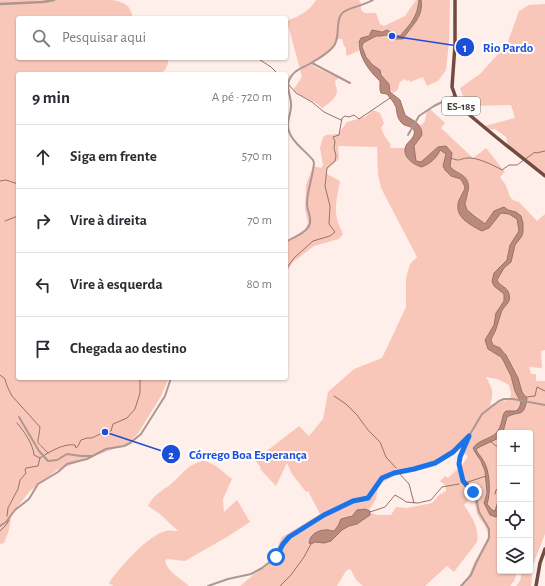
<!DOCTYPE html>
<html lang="pt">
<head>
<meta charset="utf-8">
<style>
  body { margin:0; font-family:"Alegreya Sans",sans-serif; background:#f7f7f7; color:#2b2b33 }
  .controls { position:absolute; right:12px; bottom:12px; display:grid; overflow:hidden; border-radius:4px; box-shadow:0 1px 3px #0004 }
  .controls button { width:36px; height:36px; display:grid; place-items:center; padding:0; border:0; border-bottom:1px solid #e1e1e2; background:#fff; color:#2b2b33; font:20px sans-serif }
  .stop { position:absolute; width:12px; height:12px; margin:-9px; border:3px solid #1a73e8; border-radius:50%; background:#fff }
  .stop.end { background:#1a73e8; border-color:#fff; box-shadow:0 1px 4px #0008 }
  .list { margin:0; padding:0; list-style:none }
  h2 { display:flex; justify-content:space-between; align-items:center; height:52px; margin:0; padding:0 16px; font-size:17px }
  h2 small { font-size:13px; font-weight:400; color:#7c7c81 }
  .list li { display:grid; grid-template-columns:26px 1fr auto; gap:12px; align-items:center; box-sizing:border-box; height:64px; padding:0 16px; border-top:1px solid #e1e1e2 }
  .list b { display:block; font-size:15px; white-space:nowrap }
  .list em { font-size:13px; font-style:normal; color:#7c7c81 }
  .icon { flex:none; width:22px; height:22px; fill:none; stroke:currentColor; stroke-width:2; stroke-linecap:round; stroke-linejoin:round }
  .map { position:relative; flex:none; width:545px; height:586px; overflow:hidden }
  .search { position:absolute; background:#fff; box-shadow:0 1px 3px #0004; left:16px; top:16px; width:272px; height:44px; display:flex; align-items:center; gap:10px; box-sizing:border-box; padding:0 14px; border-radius:4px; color:#7c7c81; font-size:15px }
  .panel { position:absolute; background:#fff; box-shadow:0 1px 3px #0004; left:16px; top:72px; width:272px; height:308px; border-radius:4px }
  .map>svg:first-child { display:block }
  .green { fill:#f9c7b9; fill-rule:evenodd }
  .water { fill:#ba897b; stroke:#967268 }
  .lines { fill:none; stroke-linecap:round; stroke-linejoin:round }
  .stream { stroke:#967268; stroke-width:1 }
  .minor { stroke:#ae9790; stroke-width:2 }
  .tertiary { stroke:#ae9790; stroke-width:2.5 }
  .primary { stroke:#714b41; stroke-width:3.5 }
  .route { stroke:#1a73e8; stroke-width:5 }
  .labels { text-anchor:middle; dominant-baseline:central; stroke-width:4; stroke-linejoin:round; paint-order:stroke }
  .shield { fill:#fff; stroke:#7a7675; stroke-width:1 }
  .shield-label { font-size:11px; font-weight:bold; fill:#413b3a }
  .leader { fill:none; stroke:#1d4ed8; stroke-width:1.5 }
  .callout-dot { fill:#1d4ed8; stroke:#fff; stroke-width:1.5 }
  .mark-label { font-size:12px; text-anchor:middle; font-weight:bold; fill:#fff }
  .callout-label { font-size:13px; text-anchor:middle; font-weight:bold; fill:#1d4ed8; stroke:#fff; stroke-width:4; stroke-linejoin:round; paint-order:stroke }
</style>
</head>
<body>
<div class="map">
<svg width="545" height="586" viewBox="0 0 545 586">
  <rect width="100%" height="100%" fill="#feefeb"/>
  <g class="green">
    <path d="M0,0H112C125,3 130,4 133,18H18V58H168C169,65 166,70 160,74H18V378H169L161,396L139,432L129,443L57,470L30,491L11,515C11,525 8,534 4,543L0,544Z"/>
    <path d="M316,0H359L361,3V10L365,13H376L380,24L384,26L405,16L416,0H419L416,16L400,36L385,30L370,34L358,43L359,53L358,51L347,56L346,53V48L344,46L342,39H337L332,48L312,64L315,67L339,78L335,81C335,85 337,87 337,91C337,98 327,105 322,108L316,103L302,96L293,90L302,77L287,21C299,16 310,11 316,0Z"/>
    <path d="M421,0H450L449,42L446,70L438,81L427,86L423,77L410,82L409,80L407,81L405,79L400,82L397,91L392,93L386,80L381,75V72C374,63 361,56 363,43L375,36H381L386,35L394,39H403C412,26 424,17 421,0Z"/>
    <polygon points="545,4 545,176 508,147 506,137 495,129 488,130 485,126 515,118 511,105 471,106 463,96 460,88 480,74 507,44 519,11 529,5"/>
    <path d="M429,108L445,123L441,128L473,158L486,148L505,172L500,177C502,180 505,183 506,186C510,194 508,200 519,202L537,221L545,214V350L541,351L542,368L529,367L531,374H536V381H545V534L533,565L531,586H516C520,582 522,577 521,571H530V433H502L507,417L510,415L518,414L526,395L522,392L518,378L504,351L493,345L491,342V338L496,329L501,312L507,305L509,301V294L507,290L498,284L497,280L504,268L511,262L515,245L522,236L523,232V223L521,216L516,212L508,210L506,208L494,211L485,224L483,223L477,216L467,210L465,204L469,193L462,174L452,170L449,166L452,153L438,147L421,163L416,161L414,146C418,140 423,134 420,125C428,123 424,114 429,108Z"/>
    <path d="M373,110L380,113L384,123L381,128L384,135L391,145L390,148H406C406,158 411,164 421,167C430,165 436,158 440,150L446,154L443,166L449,174L461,179L465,187L460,200L467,223L482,231L489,228L501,213L509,214L517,219L519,231L510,245L507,260L494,273L492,281L504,294V301L496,313L494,325L488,337V349L501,357L503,360L511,376L515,391L521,403L519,408L516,411H506L503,414C504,434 486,438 473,448L481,461L485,471L487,493L484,503L489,514L492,516L498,515L500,508V571H516L517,572L514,581L510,586H460L468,577L475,561L487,540L488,535L485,525L480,519L477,514L473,496L464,505C471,515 480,529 477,542L454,572L447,566L425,586H363L356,580L351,570L349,569L346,571L337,586H240L275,557L276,550L282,537L320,514L308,491L306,492L292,474L287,463L276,486L260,469L261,468L255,460L299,426L309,436L323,419L328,392L354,369L382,358L406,307V278L410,264L417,257L381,188L378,174L377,147L338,146L339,159L326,170L327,174L340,181C338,193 334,207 337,219C338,224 341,229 343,234L339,239L314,246L293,262L286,273V242L305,230L308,223L305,208L306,185L313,166L321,168L323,165L320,148L323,137L326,135L338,134L347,122L365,117ZM486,377L497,379L509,385L511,393L510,399L490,405C494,391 493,390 486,377ZM460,444L464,446L461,452L468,456C463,466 455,471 448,478L445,476L440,481L446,486V491L439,495L432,503L407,508L396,507L391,515H377L371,513L357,524L349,526L342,530L336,536L322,542L308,541C311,535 317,531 324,530C327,529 331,531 334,531C343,523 356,505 369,510L376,499L378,488L381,483L395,475L426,465L438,460Z"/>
    <path d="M500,437C500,452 503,502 494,511L490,509L487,504C491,495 488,469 483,459C481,456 477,453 476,449Z"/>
    <path d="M204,460L216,466L232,479L223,499L224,512L237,500L250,522L227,537L185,561L167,559L165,561C168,573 181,578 189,586H113L109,583C118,569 149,534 166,531C170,530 174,531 178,531L160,514L148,506C153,495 162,491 171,484C184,473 185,466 204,460Z"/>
  </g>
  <g class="water">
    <path d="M419,0H421C424,17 411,26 403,39H394L386,35L381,36H376L363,43L362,47L366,57L373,65L380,70L381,75L389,84L390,92L400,100L405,115C413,121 422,123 422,135L414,146L416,161L421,162L438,147L446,146L452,153L450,166C453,171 458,172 462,175C473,182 467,195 465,204L467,210L485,224L494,211L504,207L508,210L516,212L521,216L523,223V232L522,236L515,245L511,262L504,268L497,280C499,286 508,287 509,294C512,303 503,306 501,313C499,318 498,324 496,329C495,333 492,336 491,340L493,345L500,348L506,355L518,378L522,392L527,398C524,419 519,410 507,417L503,432L500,433V437C492,442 484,444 476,449C477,453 481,456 483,460C490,470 491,493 487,504L492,510L495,511L500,495V509L498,515L496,517L490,515L484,503L487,493L485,471L481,461L475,452L473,448C480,438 493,440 499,429C502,423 502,418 504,413L506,411H516L519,408L521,403L515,391L511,376L503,360L501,357L488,349L485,340L494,325L496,313L504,301V294L494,286L492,281L494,273L507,260L510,245L519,231L517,219L509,214L501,213L489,228L482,231C472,226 456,218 458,205C458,199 464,193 465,187L461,179L451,176L445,170L443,166L446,154L440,150C437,158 429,165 421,167C412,164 400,155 407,144C410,140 416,136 414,130C411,125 404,127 401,122C397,118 397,112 396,107C394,102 390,98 387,94L381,93L380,90V81C369,71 359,57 359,42L361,38L369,36L372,30L382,32L387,30L396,35L400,36C411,23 417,18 419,0Z"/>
    <path d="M365,509L370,511V515L357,524L349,526L342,530L331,541L324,543L315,542L311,544L309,543C309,536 317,530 325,530C328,529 331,531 334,531L338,526L341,519L352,516L357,510Z"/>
  </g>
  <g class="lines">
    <g class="stream">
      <polyline points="257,58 271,67 278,74"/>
      <polyline points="289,85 296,93 312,102 324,112 341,120"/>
      <path d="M451,158C460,162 459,159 467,158C477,157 493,165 502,170L509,165H517L535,152L536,153L545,151"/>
      <polyline points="0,181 6,180 18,184"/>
      <polyline points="5,221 18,216"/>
      <polyline points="286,269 294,258 313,241 330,236 335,232 329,224 330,206 325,186 327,168 335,161 336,156 334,148 335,141 333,137 339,135 342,118 345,116 349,117 354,115 359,119 390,98"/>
      <path d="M0,375L5,379C6,385 9,390 12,396L40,427C38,447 34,438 48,453"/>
      <polyline points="334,396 346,404 357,415 368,430 380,442 386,457 396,468"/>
      <polyline points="527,397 535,396 537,387 545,391"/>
      <path d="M17,423C24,431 33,444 34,455L40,458"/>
      <polyline points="490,441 496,446 500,446"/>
      <polyline points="399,473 409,484 414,503"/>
      <polyline points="465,483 486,476"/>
      <polyline points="495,494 496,490 500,487"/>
      <polyline points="370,512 385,507 395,495 402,499 406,502 418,503 431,500 442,487 459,484"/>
      <path d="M7,516L8,508L18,489L20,480L26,473L25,470L26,468L38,466L40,458C49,452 64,443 75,445L76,448L78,446L81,440L87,438H92L104,432L111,431L113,424L127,418L135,409L140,393V380L142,378"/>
      <polyline points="0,531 6,525 9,520"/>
      <polyline points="280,586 291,575 304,557 311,544"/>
    </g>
    <g class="minor">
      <polyline points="312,63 350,83"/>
      <polyline points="408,135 419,116 434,106 454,96"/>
      <path d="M286,242C293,237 305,234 309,226C313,218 307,212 307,204C307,190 313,177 314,163L313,160C305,150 287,139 288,124C288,117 292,111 291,103C290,92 284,84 293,74C297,69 305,67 311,63C318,59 327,54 333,47C342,37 333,18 345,11C353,7 364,5 373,0"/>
      <polyline points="19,417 39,451 48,461 57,460 67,454 81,456 92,456"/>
      <polyline points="0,526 6,522 15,510 29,499 38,484 58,472 67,464 87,459 106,449 124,446 130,443 141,434 165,396 171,378"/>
      <polyline points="208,586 228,579 251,574 262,568 276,557 283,544 289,537 324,515 353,501 368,498 371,495 375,486 382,478 387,475 429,465 448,455 469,436 482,414 499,401 504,399 513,399 545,405"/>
      <polyline points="461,586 471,575 476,563 489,538 489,529 479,512 475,494 464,483 460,471 459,464 460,457 469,438"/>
    </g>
    <polyline class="tertiary" points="0,4 43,2 54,0"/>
    <g class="primary">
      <polyline points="455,0 455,45 452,87 457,101 466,112 496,137 545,176"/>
      <polyline points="536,586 540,563 545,549"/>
    </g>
  </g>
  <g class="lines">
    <polyline class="route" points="276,557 283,544 289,537 324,515 353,501 368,498 382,478 394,473 414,469 435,463 453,452 469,436 460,457 459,464 463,481 473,492"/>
  </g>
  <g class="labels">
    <rect class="shield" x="442" y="97" width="38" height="18" rx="3"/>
    <g class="shield-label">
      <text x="461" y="106">ES-185</text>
    </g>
  </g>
  <path class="leader" d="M392 36L465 47M105 432L171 454"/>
  <g class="callout-dot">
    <circle cx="392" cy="36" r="4"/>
    <circle cx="105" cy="432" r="4"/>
    <circle cx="465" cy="47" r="10"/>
    <circle cx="171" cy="454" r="10"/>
  </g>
  <g class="mark-label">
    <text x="465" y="52">1</text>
    <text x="171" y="459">2</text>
  </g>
  <g class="callout-label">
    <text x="508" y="52">Rio Pardo</text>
    <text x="248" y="459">Córrego Boa Esperança</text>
  </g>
</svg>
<div class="controls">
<button>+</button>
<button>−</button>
<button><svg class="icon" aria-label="locate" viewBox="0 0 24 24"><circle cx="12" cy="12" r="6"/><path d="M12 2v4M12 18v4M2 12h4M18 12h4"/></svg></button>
<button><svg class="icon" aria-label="layers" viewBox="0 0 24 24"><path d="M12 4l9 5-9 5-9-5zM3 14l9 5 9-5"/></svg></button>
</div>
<div class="stop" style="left:276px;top:557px"></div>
<div class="stop end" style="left:473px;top:492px"></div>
<div class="search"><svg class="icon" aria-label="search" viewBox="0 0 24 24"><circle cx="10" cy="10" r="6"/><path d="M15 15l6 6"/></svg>Pesquisar aqui</div>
<section class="panel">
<h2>9 min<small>A pé · 720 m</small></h2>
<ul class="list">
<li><svg class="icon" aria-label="ahead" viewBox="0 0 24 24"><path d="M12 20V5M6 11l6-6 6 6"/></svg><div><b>Siga em frente</b></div><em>570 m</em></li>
<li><svg class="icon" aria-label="right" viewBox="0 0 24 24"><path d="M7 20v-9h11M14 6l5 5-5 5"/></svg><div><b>Vire à direita</b></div><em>70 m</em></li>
<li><svg class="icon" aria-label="left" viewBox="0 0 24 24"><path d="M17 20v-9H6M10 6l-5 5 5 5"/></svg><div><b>Vire à esquerda</b></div><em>80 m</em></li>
<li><svg class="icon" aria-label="arrive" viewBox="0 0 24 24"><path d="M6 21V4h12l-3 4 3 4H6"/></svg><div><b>Chegada ao destino</b></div></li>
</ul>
</section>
</div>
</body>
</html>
